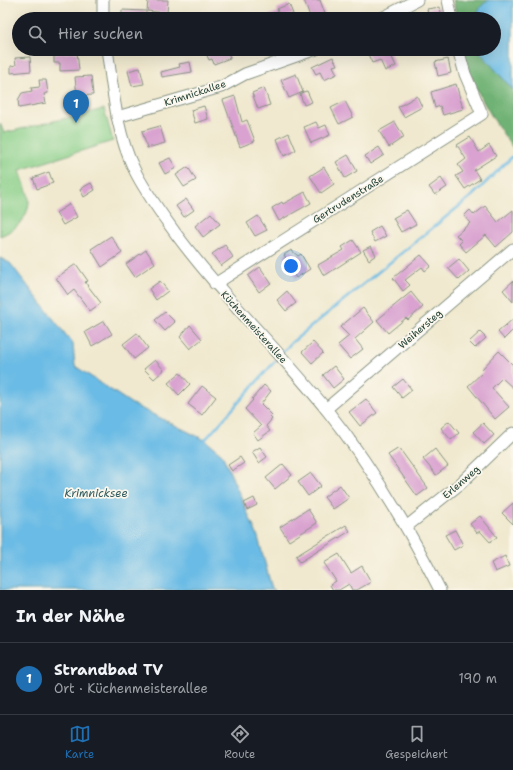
<!DOCTYPE html>
<html lang="de">
<head>
<meta charset="utf-8">
<style>
  body { margin:0; font-family:"Shantell Sans",sans-serif; background:#242831; color:#f1f3f6 }
  .you { position:absolute; left:291px; top:266px; width:14px; height:14px; margin:-10px; border:3px solid #fff; border-radius:50%; background:#1a73e8; box-shadow:0 0 0 6px #1a73e833 }
  .badge { display:grid; place-items:center; width:26px; height:26px; border-radius:50%; background:#1f6fb2; color:#fff; font-size:13px; font-weight:700 }
  .pin { position:absolute; translate:-50% -33px; filter:drop-shadow(0 1px 2px #0008) }
  .pin::after { content:''; position:absolute; top:21px; width:14px; height:12px; background:inherit; clip-path:polygon(0 0,100% 0,50% 100%) }
  .list { margin:0; padding:0; list-style:none }
  h2 { display:flex; justify-content:space-between; align-items:center; height:52px; margin:0; padding:0 16px; font-size:17px }
  h2 small { font-size:13px; font-weight:400; color:#9ea1a6 }
  .list li { display:grid; grid-template-columns:26px 1fr auto; gap:12px; align-items:center; box-sizing:border-box; height:72px; padding:0 16px; border-top:1px solid #363941 }
  .list b { display:block; font-size:15px; white-space:nowrap }
  .list p { margin:0; font-size:13px; white-space:nowrap; color:#9ea1a6 }
  .list em { font-size:13px; font-style:normal; color:#9ea1a6 }
  .icon { flex:none; width:22px; height:22px; fill:none; stroke:currentColor; stroke-width:2; stroke-linecap:round; stroke-linejoin:round }
  .map { position:relative; flex:none; width:513px; height:590px; overflow:hidden }
  .search { position:absolute; background:#171b24; box-shadow:0 4px 16px #0002; left:12px; right:12px; top:12px; height:44px; display:flex; align-items:center; gap:10px; box-sizing:border-box; padding:0 14px; border-radius:22px; color:#9ea1a6; font-size:15px }
  .sheet { height:124px; background:#171b24 }
  nav { display:flex; justify-content:space-around; align-items:center; box-sizing:border-box; height:56px; border-top:1px solid #363941; background:#171b24; font-size:11px; color:#9ea1a6 }
  nav a { display:grid; justify-items:center; gap:2px }
  nav .on { color:#1f6fb2 }
  .map>svg:first-child { display:block }
  .green { fill:#8acf89; stroke:#54865e }
  .forest { fill:#6fb275; stroke:#477854 }
  .water { fill:#6abbe5; stroke:#447c8c }
  .lines { fill:none; stroke-linecap:round; stroke-linejoin:round }
  .stream { stroke:#6abbe5; stroke-width:2.5 }
  .building { fill:#d9a2d0 }
  .minor-casing { stroke:#889382; stroke-width:13 }
  .minor { stroke:#fff; stroke-width:11 }
  .labels { text-anchor:middle; dominant-baseline:central; stroke-width:3.5; stroke-linejoin:round; paint-order:stroke }
  .street-label { font-size:10px; fill:#1f3d34; stroke:#fbf7ec }
  .water-label { font-size:11px; font-style:italic; fill:#325c60; stroke:#fbf7ec }
</style>
</head>
<body>
<div class="map">
<svg width="513" height="590" viewBox="0 0 513 590">
  <rect width="100%" height="100%" fill="#fbf7ec"/>
  <filter id="ink" filterUnits="userSpaceOnUse"><feTurbulence type="fractalNoise" baseFrequency=".025" numOctaves="2"/><feDisplacementMap in="SourceGraphic" scale="8" xChannelSelector="R" yChannelSelector="G"/><feConvolveMatrix kernelMatrix="1 2 1 2 8 2 1 2 1" color-interpolation-filters="sRGB"/></filter>
  <filter id="wash" filterUnits="userSpaceOnUse"><feTurbulence type="fractalNoise" baseFrequency=".012" numOctaves="4" result="noise"/><feDisplacementMap in="SourceGraphic" scale="16" xChannelSelector="R" yChannelSelector="G"/><feGaussianBlur stdDeviation="0.9" result="paint"/><feColorMatrix in="noise" values="0 0 0 0 0 0 0 0 0 0 0 0 0 0 0 0 0 1.4 0 .05"/><feComposite in="paint" operator="in"/></filter>
  <g filter="url(#wash)">
    <rect width="100%" height="100%" fill="#f0e9cf"/>
    <path class="green" d="M104,109L113,141L20,170C22,179 28,190 29,200C29,218 16,230 0,236V123L4,133Z"/>
    <g class="forest">
      <path d="M453,0H489C481,5 478,9 477,19H457Z"/>
      <path d="M463,49H480V52L513,90V148C492,118 470,85 463,49Z"/>
    </g>
    <g class="water">
      <path d="M489,0H513V90L480,52V49H494V19H477C478,9 481,5 489,0Z"/>
      <polygon points="0,258 10,263 73,344 75,366 132,404 205,440 222,454 258,537 272,589 275,590 0,590"/>
    </g>
    <g class="lines">
      <g class="stream">
        <polyline points="282,353 291,343 473,195 513,156"/>
        <polyline points="205,440 278,358"/>
      </g>
    </g>
    <g id="blocks">
      <g class="building">
        <polygon points="148,0 168,0 167,13 147,11"/>
        <polygon points="304,0 320,0 325,14 311,19"/>
        <polygon points="289,4 293,14 280,19 261,19 278,12 277,9"/>
        <polygon points="440,7 442,19 429,19 427,9"/>
        <polygon points="122,10 146,11 146,19 122,19"/>
        <polygon points="204,49 227,49 230,58 214,64 212,59 209,60"/>
        <polygon points="373,49 388,49 396,66 385,71 380,60 372,63 367,52"/>
        <polygon points="77,52 79,70 60,71 60,63 54,63 54,54"/>
        <polygon points="30,57 31,71 11,73 11,66 16,65 15,58"/>
        <polygon points="333,57 337,65 333,66 337,74 324,80 320,72 316,74 312,67"/>
        <polygon points="448,59 451,73 438,76 435,62"/>
        <polygon points="190,62 192,72 162,77 161,72 180,67 179,64"/>
        <polygon points="140,68 144,84 132,86 128,71"/>
        <polygon points="296,74 303,92 307,91 312,102 304,105 300,94 303,92 289,98 281,80"/>
        <polygon points="91,76 93,95 77,96 75,77"/>
        <polygon points="39,80 46,80 48,93 44,94 46,103 19,108 18,100 22,93 32,91 31,88 40,87"/>
        <polygon points="456,84 463,109 443,115 440,106 435,108 431,92"/>
        <polygon points="264,88 270,105 258,109 252,93"/>
        <polygon points="235,96 242,122 247,120 255,141 240,147 223,100"/>
        <polygon points="417,96 422,107 404,117 398,107"/>
        <polygon points="345,101 353,117 339,124 331,108"/>
        <polygon points="204,106 208,119 195,123 191,110"/>
        <polygon points="316,122 319,128 326,125 330,135 311,143 304,127"/>
        <polygon points="395,122 404,137 389,147 379,131"/>
        <polygon points="160,126 165,143 147,148 142,131"/>
        <polygon points="289,133 296,150 284,156 277,139"/>
        <polygon points="470,137 479,152 489,145 496,156 474,170 480,179 465,189 456,176 463,172 458,165 466,159 457,145"/>
        <polygon points="379,147 384,155 370,164 365,156"/>
        <polygon points="348,155 357,171 345,178 336,162"/>
        <polygon points="170,158 176,168 165,174 159,163"/>
        <polygon points="188,167 196,180 184,187 176,175"/>
        <polygon points="324,167 334,184 321,193 310,176"/>
        <polygon points="49,172 53,183 37,189 33,178"/>
        <polygon points="441,178 447,187 435,195 429,187"/>
        <polygon points="91,183 95,190 84,197 80,189"/>
        <polygon points="305,192 311,203 279,221 272,208 282,202 283,204"/>
        <polygon points="186,199 194,210 184,217 176,206"/>
        <polygon points="70,204 77,217 63,225 56,213"/>
        <polygon points="485,206 498,222 513,210 513,232 496,247 486,235 466,252 459,244 462,241 456,235 470,223 464,216 470,210 474,215"/>
        <polygon points="407,210 416,224 401,232 393,218"/>
        <polygon points="211,213 220,224 203,237 195,226"/>
        <polygon points="258,216 267,230 255,236 247,223"/>
        <polygon points="380,226 386,236 375,242 370,232"/>
        <polygon points="111,236 122,253 102,267 91,249"/>
        <polygon points="353,240 361,252 324,276 318,265 344,250 342,247"/>
        <polygon points="225,245 233,257 221,266 212,254"/>
        <polygon points="371,246 376,255 369,260 363,250"/>
        <polygon points="146,250 155,263 135,277 126,264"/>
        <polygon points="291,250 298,256 301,254 310,269 296,278 284,259 286,258 284,255"/>
        <polygon points="421,255 431,266 425,271 422,267 405,280 410,285 403,291 393,278"/>
        <polygon points="459,259 469,271 459,280 448,268"/>
        <polygon points="76,264 88,281 85,282 101,303 90,311 74,290 68,295 56,278"/>
        <polygon points="260,267 271,283 259,292 248,276"/>
        <polygon points="160,281 168,291 156,300 149,289"/>
        <polygon points="513,281 513,302 503,290"/>
        <polygon points="287,291 296,303 286,311 277,300"/>
        <polygon points="411,292 423,307 408,320 406,318 388,333 377,320"/>
        <polygon points="363,308 374,322 355,339 363,349 350,359 338,345 349,336 340,327"/>
        <polygon points="165,312 175,322 165,331 155,320"/>
        <polygon points="513,319 513,330 504,339 498,332"/>
        <polygon points="104,321 112,334 92,346 85,332"/>
        <polygon points="190,325 202,339 190,349 180,337"/>
        <polygon points="480,332 486,338 475,348 469,342"/>
        <polygon points="137,333 148,348 134,359 123,344"/>
        <polygon points="313,342 323,353 312,363 302,352"/>
        <polygon points="499,351 513,365 513,388 502,378 492,388 509,407 495,419 468,386 483,372 481,370"/>
        <polygon points="155,360 164,370 154,379 144,369"/>
        <polygon points="334,366 344,379 333,388 323,375"/>
        <polygon points="180,373 190,384 179,395 168,383"/>
        <polygon points="403,379 412,390 402,398 393,387"/>
        <polygon points="264,385 271,391 261,404 272,415 270,417 272,419 266,426 270,431 258,440 253,433 261,426 245,409 253,400 252,399"/>
        <polygon points="202,386 216,397 202,415 188,404"/>
        <polygon points="366,399 377,413 360,426 349,412"/>
        <polygon points="449,421 459,433 451,440 441,428"/>
        <polygon points="483,423 494,435 484,444 473,432"/>
        <polygon points="260,447 267,457 259,463 252,452"/>
        <polygon points="399,448 428,488 417,496 388,455"/>
        <polygon points="435,449 448,466 436,475 423,459"/>
        <polygon points="240,457 244,463 232,471 228,465"/>
        <polygon points="283,464 292,475 275,489 266,478"/>
        <polygon points="311,473 321,486 308,496 298,482"/>
        <polygon points="340,485 349,498 333,509 324,497"/>
        <polygon points="254,498 257,505 247,510 244,503"/>
        <polygon points="513,503 513,524 502,513"/>
        <polygon points="308,509 317,523 289,541 280,527"/>
        <polygon points="480,516 497,537 490,542 480,531 477,533 470,524"/>
        <polygon points="346,525 350,531 300,562 296,556"/>
        <polygon points="455,530 463,545 454,550 445,535"/>
        <polygon points="339,554 351,573 362,566 371,582 357,590 352,590 349,584 339,590 333,590 330,585 336,581 324,563"/>
        <polygon points="505,556 509,566 495,572 491,563"/>
      </g>
    </g>
  </g>
  <g filter="url(#ink)">
    <use href="#blocks" fill-opacity="0" stroke="#889382" stroke-width="1"/>
    <g class="lines">
      <defs>
        <g id="minor">
          <polyline points="103,0 103,19"/>
          <polyline points="448,0 452,19"/>
          <polyline points="380,19 417,0"/>
          <path d="M107,49C113,89 116,132 134,169C145,192 161,213 176,234C222,296 278,349 326,409C371,465 408,527 440,590"/>
          <polyline points="117,117 221,87 245,74 316,49"/>
          <polyline points="215,284 482,114 465,74 458,49"/>
          <polyline points="326,409 513,249"/>
          <polyline points="406,527 460,484 513,433"/>
        </g>
      </defs>
      <use href="#minor" class="minor-casing"/>
      <use href="#minor" class="minor"/>
    </g>
  </g>
  <g class="labels">
    <g class="street-label">
      <text transform="translate(195 93) rotate(-18)">Krimnickallee</text>
      <text transform="translate(348 199) rotate(-32)">Gertrudenstraße</text>
      <text transform="translate(254 327) rotate(48)">Küchenmeisterallee</text>
      <text transform="translate(420 329) rotate(-41)">Weihersteg</text>
      <text transform="translate(461 482) rotate(-41)">Erlenweg</text>
    </g>
    <g class="water-label">
      <text x="96" y="493">Krimnicksee</text>
    </g>
  </g>
</svg>
<div class="you"></div>
<div class="pin badge" style="left:76px;top:123px">1</div>
<div class="search"><svg class="icon" aria-label="search" viewBox="0 0 24 24"><circle cx="10" cy="10" r="6"/><path d="M15 15l6 6"/></svg>Hier suchen</div>
</div>
<section class="sheet">
<h2>In der Nähe<small></small></h2>
<ul class="list">
<li><span class="badge">1</span><div><b>Strandbad TV</b><p>Ort · Küchenmeisterallee</p></div><em>190 m</em></li>
</ul>
</section>
<nav>
<a class="on"><svg class="icon" aria-label="map" viewBox="0 0 24 24"><path d="M3 6l6-2 6 2 6-2v14l-6 2-6-2-6 2zM9 4v14M15 6v14"/></svg>Karte</a>
<a><svg class="icon" aria-label="directions" viewBox="0 0 24 24"><path d="M12 3l9 9-9 9-9-9zM9 14v-3h6M13 9l2 2-2 2"/></svg>Route</a>
<a><svg class="icon" aria-label="saved" viewBox="0 0 24 24"><path d="M7 4h10v16l-5-4-5 4z"/></svg>Gespeichert</a>
</nav>
</body>
</html>
